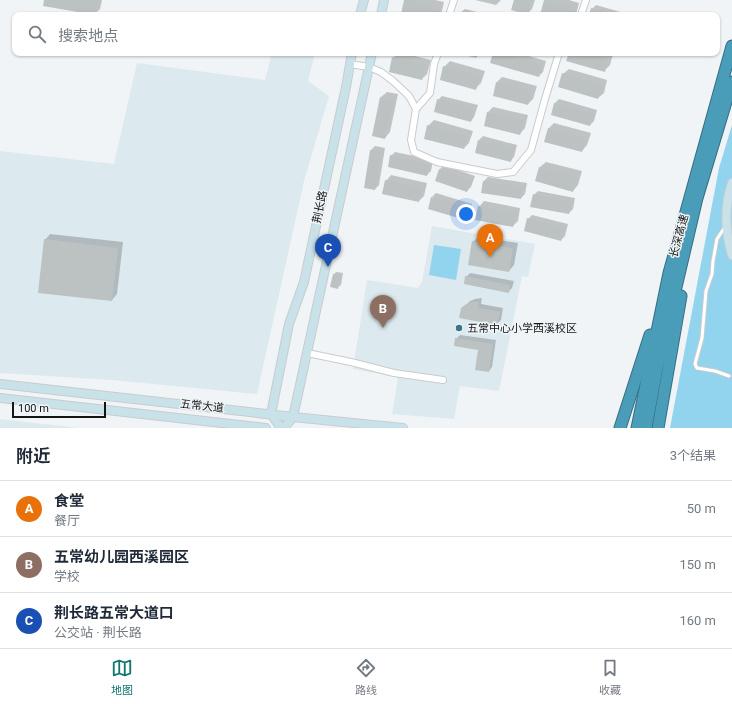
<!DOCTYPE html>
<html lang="zh">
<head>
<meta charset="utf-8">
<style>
  body { margin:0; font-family:Roboto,"Noto Sans SC",sans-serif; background:#f6f6f7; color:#1f2937 }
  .scale { position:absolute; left:12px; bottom:10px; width:94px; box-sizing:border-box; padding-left:4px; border:2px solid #141616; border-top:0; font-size:11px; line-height:14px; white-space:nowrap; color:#141616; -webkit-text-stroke:3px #f0f4f6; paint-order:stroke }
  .you { position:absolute; left:466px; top:214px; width:14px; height:14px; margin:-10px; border:3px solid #fff; border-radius:50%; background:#1a73e8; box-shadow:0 0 0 6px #1a73e833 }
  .badge { display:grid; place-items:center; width:26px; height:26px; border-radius:50%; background:#0f766e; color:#fff; font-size:13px; font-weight:700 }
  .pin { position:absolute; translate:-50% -33px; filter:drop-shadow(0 1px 2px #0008) }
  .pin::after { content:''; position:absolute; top:21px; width:14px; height:12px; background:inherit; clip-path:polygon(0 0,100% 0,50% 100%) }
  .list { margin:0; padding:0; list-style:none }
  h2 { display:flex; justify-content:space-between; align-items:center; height:52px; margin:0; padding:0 16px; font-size:17px }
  h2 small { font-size:13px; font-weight:400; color:#747a83 }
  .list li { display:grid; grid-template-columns:26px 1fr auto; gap:12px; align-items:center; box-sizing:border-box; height:56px; padding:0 16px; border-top:1px solid #e0e1e3 }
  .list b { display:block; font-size:15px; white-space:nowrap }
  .list p { margin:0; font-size:13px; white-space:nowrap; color:#747a83 }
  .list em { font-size:13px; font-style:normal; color:#747a83 }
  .icon { flex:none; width:22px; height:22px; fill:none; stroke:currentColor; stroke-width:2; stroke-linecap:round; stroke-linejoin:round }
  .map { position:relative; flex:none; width:732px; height:428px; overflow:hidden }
  .search { position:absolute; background:#fff; box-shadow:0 1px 3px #0004; left:12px; right:12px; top:12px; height:44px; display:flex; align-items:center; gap:10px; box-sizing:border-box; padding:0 14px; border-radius:8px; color:#747a83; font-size:15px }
  .sheet { height:220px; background:#fff }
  nav { display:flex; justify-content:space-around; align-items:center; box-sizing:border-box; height:56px; border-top:1px solid #e0e1e3; background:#fff; font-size:11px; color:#747a83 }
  nav a { display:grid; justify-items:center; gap:2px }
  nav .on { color:#0f766e }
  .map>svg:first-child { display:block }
  .built { fill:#dce9ee }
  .green { fill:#92d4ed }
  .shadow { fill:#0003 }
  .building { fill:#bcc1c2 }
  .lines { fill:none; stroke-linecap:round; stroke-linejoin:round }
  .lane-casing { stroke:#c8ccce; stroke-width:5 }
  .street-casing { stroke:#c8ccce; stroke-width:8 }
  .secondary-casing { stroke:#c8ccce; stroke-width:10 }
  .highway-casing { stroke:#376e80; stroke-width:13 }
  .lane { stroke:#fff; stroke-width:3 }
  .street { stroke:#fff; stroke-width:6 }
  .secondary { stroke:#c9e2ea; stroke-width:8 }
  .highway { stroke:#4a9db9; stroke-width:11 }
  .poi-dot { fill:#38768b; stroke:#f0f4f6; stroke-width:1.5 }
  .labels { text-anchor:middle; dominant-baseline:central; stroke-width:3; stroke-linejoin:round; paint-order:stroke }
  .street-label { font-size:11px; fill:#141616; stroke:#f0f4f6 }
  .poi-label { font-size:11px; fill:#141616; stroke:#f0f4f6; text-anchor:start }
</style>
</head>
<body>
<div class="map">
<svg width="732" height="428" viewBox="0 0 732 428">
  <rect width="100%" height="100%" fill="#f0f4f6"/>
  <g class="built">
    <polygon points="272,53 315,53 308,81 329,96 304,181 257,394 112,380 0,373 0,151 114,164 137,63 265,80"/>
    <polygon points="432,226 535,244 528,277 522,276 499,391 460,386 454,419 392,414 398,377 353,369 367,280 418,288 422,282"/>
    <polygon points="0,419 78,428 0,428"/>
  </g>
  <g class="green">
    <polygon points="732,125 732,428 670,428 719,168"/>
    <polygon points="434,245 461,249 456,280 429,275"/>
  </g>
  <g class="shadow">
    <polygon points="45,0 102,0 100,9 95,14"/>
    <polygon points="405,0 435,0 444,2 441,15 410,15"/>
    <polygon points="475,0 501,0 496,5"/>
    <polygon points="515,0 535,0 532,9 528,13"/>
    <polygon points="545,0 569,0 579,3 576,15 541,15"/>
    <polygon points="596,5 624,13 624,15 590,15 592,9"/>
    <polygon points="465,9 489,15 460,15 461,12"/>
    <polygon points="398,53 402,53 431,60 427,74 422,79 393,58"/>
    <polygon points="456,53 480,53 476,58"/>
    <polygon points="494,53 518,53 546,61 543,72 539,76"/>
    <polygon points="570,53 610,53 613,54 610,65 604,71"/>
    <polygon points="450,61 485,71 481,83 476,88 444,67"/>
    <polygon points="569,69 607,80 604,93 598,98 563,74"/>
    <polygon points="502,77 537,86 533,99 528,104 497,82"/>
    <polygon points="387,92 398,94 390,132 385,138 373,135 381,97"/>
    <polygon points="442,96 478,105 474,117 471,121 438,100"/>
    <polygon points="559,99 597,110 594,121 590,125 552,114 555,103"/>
    <polygon points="493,107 528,115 525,128 520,134 488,112"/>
    <polygon points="434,120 473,131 469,143 464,148 428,126"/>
    <polygon points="554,123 591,133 587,145 582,151 548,129"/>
    <polygon points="483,136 517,145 514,157 510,161 479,140"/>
    <polygon points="375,146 385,148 379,185 375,189 371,150"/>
    <polygon points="395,152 433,160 431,171 427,175 391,156"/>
    <polygon points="546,162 582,171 578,185 573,191 537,181 540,167"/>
    <polygon points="444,165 475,176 471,187 467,191 436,180 440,169"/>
    <polygon points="391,175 427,183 424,196 419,201 386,181"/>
    <polygon points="488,177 527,183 525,194 521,198 482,192 484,181"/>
    <polygon points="538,191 575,198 573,209 569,213 534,195"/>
    <polygon points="436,193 472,204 469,215 465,219 432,197"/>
    <polygon points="484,201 520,208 518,221 513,226 479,207"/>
    <polygon points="532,215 568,224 565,236 561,240 528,219"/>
    <polygon points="50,234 123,242 117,294 112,300 45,240"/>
    <polygon points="478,237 518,243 514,265 509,271 473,242"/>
    <polygon points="336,272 343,273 341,285 338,287 334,274"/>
    <polygon points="470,273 514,281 512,288 508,292 466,277"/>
    <polygon points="482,298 481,304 503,308 501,320 497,324 462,309 470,301 475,299"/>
    <polygon points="460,335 496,340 492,367 489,371 480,349 456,339"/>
  </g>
  <g class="building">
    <polygon points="44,0 98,0 95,15 43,6"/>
    <polygon points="404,0 409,0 439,8 437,15 406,15 401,14"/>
    <polygon points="514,0 532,0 528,15 511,10"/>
    <polygon points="544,0 575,8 573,15 540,15"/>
    <polygon points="591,8 610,14 610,15 589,15"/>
    <polygon points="493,53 502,53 543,65 539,77 490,63"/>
    <polygon points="569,53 586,53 608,59 605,72 566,61"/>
    <polygon points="392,57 426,65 422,80 389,72"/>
    <polygon points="443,66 480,76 476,90 440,80"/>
    <polygon points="562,73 603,86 598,99 558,87"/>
    <polygon points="496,82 532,91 528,105 493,96"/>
    <polygon points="380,97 394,100 385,139 372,136"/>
    <polygon points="437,99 474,109 471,122 434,112"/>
    <polygon points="554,103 594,114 590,126 551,115"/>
    <polygon points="487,112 524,120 520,135 484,126"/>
    <polygon points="427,125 468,136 464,149 424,139"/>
    <polygon points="548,128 586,139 582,152 544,142"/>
    <polygon points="478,140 514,148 511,162 475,153"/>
    <polygon points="370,150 381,152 375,190 364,188"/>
    <polygon points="390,155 430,164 427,176 388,167"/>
    <polygon points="539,167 577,177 573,192 535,181"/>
    <polygon points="439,169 472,180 467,192 435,181"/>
    <polygon points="385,180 422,188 419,202 382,194"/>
    <polygon points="483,181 523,187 521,199 481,193"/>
    <polygon points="533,194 572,202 569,214 530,207"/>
    <polygon points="431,197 469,208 465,220 428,209"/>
    <polygon points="478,206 516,213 513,227 475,220"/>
    <polygon points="527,218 565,228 561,241 524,231"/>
    <polygon points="44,239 118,248 112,301 38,293"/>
    <polygon points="472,241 513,248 509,272 468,265"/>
    <polygon points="333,274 341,275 338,289 330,287"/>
    <polygon points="465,276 510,285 509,293 464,284"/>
    <polygon points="471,302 479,302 478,308 500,312 497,325 459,318 461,308 465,305"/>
    <polygon points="455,338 493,344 489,372 475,370 478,350 454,346"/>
  </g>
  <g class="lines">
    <defs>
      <polyline id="lane" points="725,227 717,239 713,261 712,274 706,291 702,338 695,364 697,368 715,371 729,376"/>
      <g id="street">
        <polyline points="449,15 454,0"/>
        <polyline points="581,15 586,0"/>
        <polyline points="438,53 434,64 430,93 416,109 411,140 414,152 437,162 497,174 513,172 531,150 545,99 559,53"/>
        <polyline points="350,64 369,67 381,72 393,81 409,96 416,109"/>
        <polyline points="307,353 351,362 394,373 443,380"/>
      </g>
      <g id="secondary">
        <polyline points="360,15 364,0"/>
        <polyline points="381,15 384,0"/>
        <path d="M732,183C724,207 725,231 732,255"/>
        <polyline points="0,384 293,417 403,428"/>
        <polyline points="0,398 266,428"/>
        <polyline points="281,428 271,414 289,324 304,282 346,87 352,53"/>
        <polyline points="284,428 293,417 372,53"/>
      </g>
      <g id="highway">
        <polyline points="620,428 650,335"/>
        <polyline points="637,428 669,273 732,46"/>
        <polyline points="646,428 657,368 697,198 732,82"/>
        <polyline points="658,428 681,296"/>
      </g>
    </defs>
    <use href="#lane" class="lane-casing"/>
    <use href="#street" class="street-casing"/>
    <use href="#secondary" class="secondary-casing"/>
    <use href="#highway" class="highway-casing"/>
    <use href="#lane" class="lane"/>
    <use href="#street" class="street"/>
    <use href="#secondary" class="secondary"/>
    <use href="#highway" class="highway"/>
  </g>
  <circle class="poi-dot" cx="459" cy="328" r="4"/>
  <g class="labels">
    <g class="street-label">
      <text transform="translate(320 207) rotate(-78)">荆长路</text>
      <text transform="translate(679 236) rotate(-75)">长深高速</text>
      <text transform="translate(202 406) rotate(6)">五常大道</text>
    </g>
    <g class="poi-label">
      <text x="467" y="328">五常中心小学西溪校区</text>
    </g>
  </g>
</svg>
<div class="scale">100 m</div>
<div class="you"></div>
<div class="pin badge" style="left:490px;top:257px;background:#e8710a">A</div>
<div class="pin badge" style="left:383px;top:328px;background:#8d6e63">B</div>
<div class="pin badge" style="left:328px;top:267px;background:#1a4fb4">C</div>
<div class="search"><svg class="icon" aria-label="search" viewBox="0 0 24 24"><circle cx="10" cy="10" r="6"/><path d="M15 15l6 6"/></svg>搜索地点</div>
</div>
<section class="sheet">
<h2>附近<small>3个结果</small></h2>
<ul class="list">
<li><span class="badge" style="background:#e8710a">A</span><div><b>食堂</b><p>餐厅</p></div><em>50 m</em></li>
<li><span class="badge" style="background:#8d6e63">B</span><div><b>五常幼儿园西溪园区</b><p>学校</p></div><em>150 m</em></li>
<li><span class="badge" style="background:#1a4fb4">C</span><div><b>荆长路五常大道口</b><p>公交站 · 荆长路</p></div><em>160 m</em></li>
</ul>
</section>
<nav>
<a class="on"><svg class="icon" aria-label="map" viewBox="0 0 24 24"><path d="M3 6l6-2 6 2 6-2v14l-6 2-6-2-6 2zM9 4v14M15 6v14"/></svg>地图</a>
<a><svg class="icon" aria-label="directions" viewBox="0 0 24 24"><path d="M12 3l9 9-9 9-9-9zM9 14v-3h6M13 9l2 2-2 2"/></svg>路线</a>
<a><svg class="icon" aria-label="saved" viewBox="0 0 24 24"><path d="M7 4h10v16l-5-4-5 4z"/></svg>收藏</a>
</nav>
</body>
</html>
